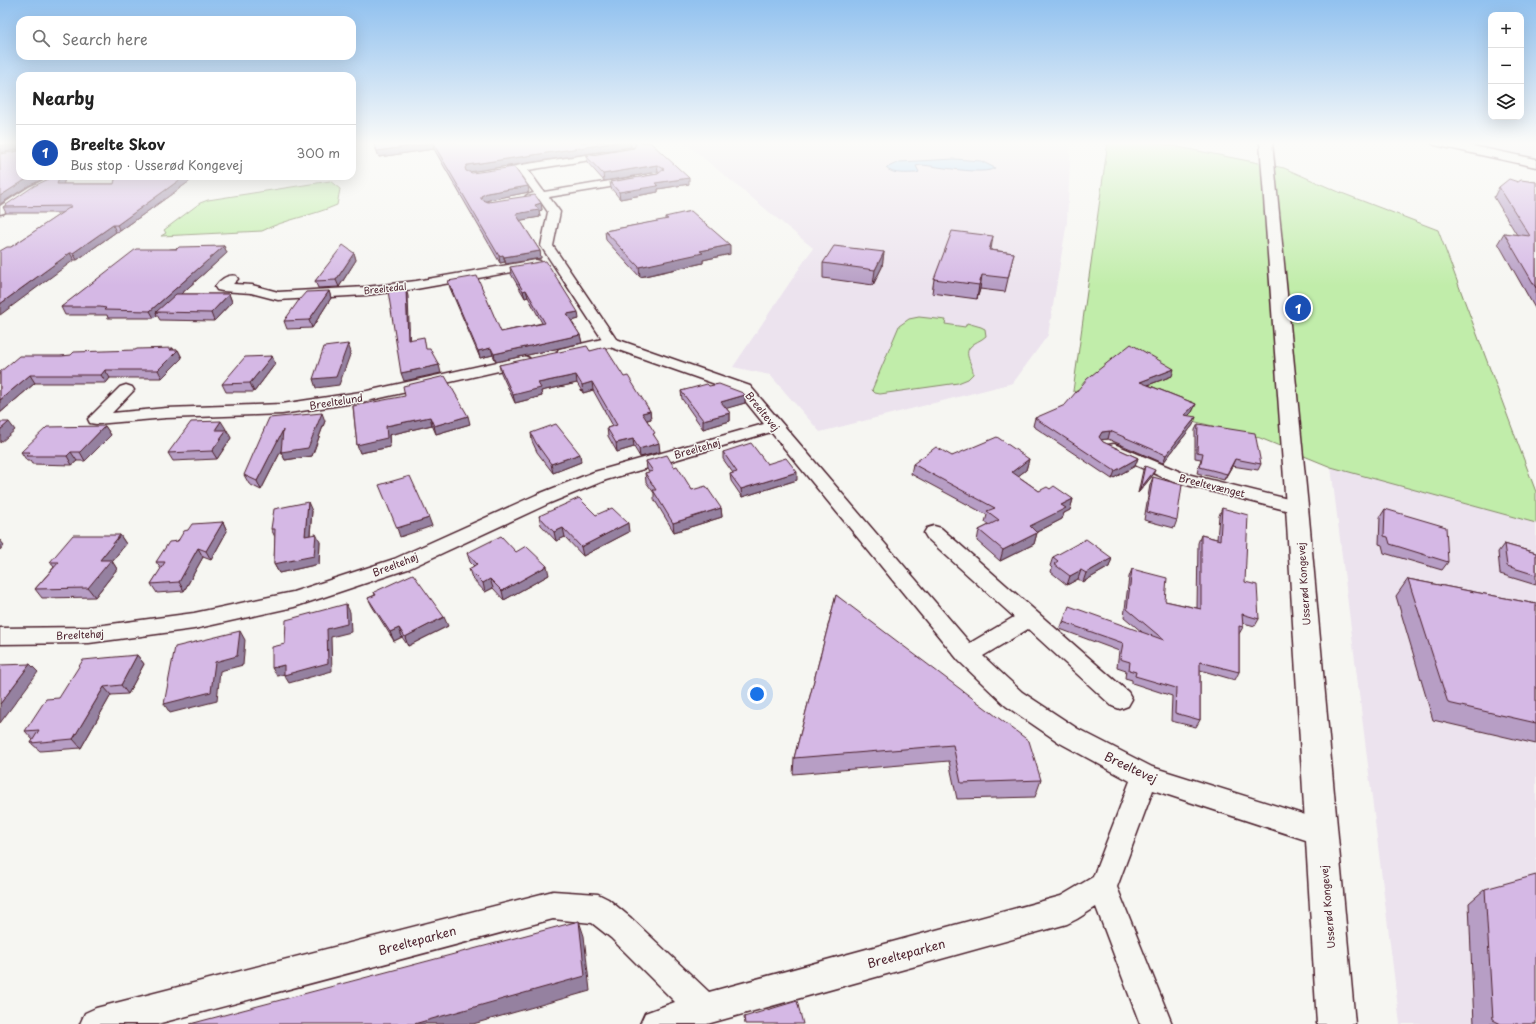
<!DOCTYPE html>
<html lang="en">
<head>
<meta charset="utf-8">
<style>
  body { margin:0; font-family:"Playpen Sans",sans-serif; background:#f6f6f6; color:#222 }
  .controls { position:absolute; right:12px; top:12px; display:grid; overflow:hidden; border-radius:8px; box-shadow:0 4px 16px #0002 }
  .controls button { width:36px; height:36px; display:grid; place-items:center; padding:0; border:0; border-bottom:1px solid #e0e0e0; background:#fff; color:#222; font:20px sans-serif }
  .you { position:absolute; left:757px; top:694px; width:14px; height:14px; margin:-10px; border:3px solid #fff; border-radius:50%; background:#1a73e8; box-shadow:0 0 0 6px #1a73e833 }
  .badge { display:grid; place-items:center; width:26px; height:26px; border-radius:50%; background:#7c3aed; color:#fff; font-size:13px; font-weight:700 }
  .pin { position:absolute; translate:-50% -50%; border:2px solid #fff; box-shadow:0 1px 4px #0006 }
  .list { margin:0; padding:0; list-style:none }
  h2 { display:flex; justify-content:space-between; align-items:center; height:52px; margin:0; padding:0 16px; font-size:17px }
  h2 small { font-size:13px; font-weight:400; color:#767676 }
  .list li { display:grid; grid-template-columns:26px 1fr auto; gap:12px; align-items:center; box-sizing:border-box; height:56px; padding:0 16px; border-top:1px solid #e0e0e0 }
  .list b { display:block; font-size:15px; white-space:nowrap }
  .list p { margin:0; font-size:13px; white-space:nowrap; color:#767676 }
  .list em { font-size:13px; font-style:normal; color:#767676 }
  .icon { flex:none; width:22px; height:22px; fill:none; stroke:currentColor; stroke-width:2; stroke-linecap:round; stroke-linejoin:round }
  .map { position:relative; flex:none; width:1536px; height:1024px; overflow:hidden }
  .search { position:absolute; background:#fff; box-shadow:0 4px 16px #0002; left:16px; top:16px; width:340px; height:44px; display:flex; align-items:center; gap:10px; box-sizing:border-box; padding:0 14px; border-radius:12px; color:#767676; font-size:15px }
  .panel { position:absolute; background:#fff; box-shadow:0 4px 16px #0002; left:16px; top:72px; width:340px; height:108px; border-radius:12px }
  .map>svg:first-child { display:block }
  .built { fill:#ece3ee }
  .green { fill:#c1edaa; stroke:#86866a }
  .water { fill:#afd5f9; stroke:#878ca7 }
  .lines { fill:none; stroke-linecap:round; stroke-linejoin:round }
  .street-casing { stroke:#4a1f2b; stroke-width:3 }
  .secondary-casing { stroke:#4a1f2b; stroke-width:3 }
  .street { fill:#f6f6f2; fill-rule:evenodd }
  .secondary { fill:#f6f6f2; fill-rule:evenodd }
  .wall { fill:#b79ec5; stroke:#4a1f2b }
  .shaded-wall { fill:#9581a0; stroke:#4a1f2b }
  .building { fill:#d5b8e5; stroke:#4a1f2b }
  .labels { text-anchor:middle; dominant-baseline:central; stroke-width:3; stroke-linejoin:round; paint-order:stroke }
  .far-street-label { font-size:9px; fill:#4a1f2b; stroke:#f6f6f2 }
  .street-label { font-size:10px; fill:#4a1f2b; stroke:#f6f6f2 }
  .near-street-label { font-size:12px; fill:#4a1f2b; stroke:#f6f6f2 }
</style>
</head>
<body>
<div class="map">
<svg width="1536" height="1024" viewBox="0 0 1536 1024">
  <rect width="100%" height="100%" fill="#f6f6f2"/>
  <filter id="ink" filterUnits="userSpaceOnUse"><feTurbulence type="fractalNoise" baseFrequency=".025" numOctaves="2"/><feDisplacementMap in="SourceGraphic" scale="8" xChannelSelector="R" yChannelSelector="G"/><feConvolveMatrix kernelMatrix="1 2 1 2 8 2 1 2 1" color-interpolation-filters="sRGB"/></filter>
  <g filter="url(#ink)">
    <g class="built">
      <polygon points="684,142 1071,142 1067,222 1048,335 1013,383 820,432 770,375 733,367 813,248"/>
      <polygon points="1451,142 1536,142 1536,160"/>
      <polygon points="1331,467 1536,523 1536,1024 1400,1024"/>
    </g>
    <g class="green">
      <polygon points="1108,142 1153,142 1284,168 1339,192 1438,230 1536,492 1536,523 1331,467 1260,438 1073,391"/>
      <path d="M330,181L340,189L337,205C312,216 286,219 262,231L161,236L166,233L164,230L200,203L208,200Z"/>
      <path d="M919,317L946,320L945,324L965,327L967,323L981,327L985,329L986,336C981,341 974,342 970,347C963,355 974,366 973,374L968,379L958,383L880,394L875,393L872,390L899,326L909,319Z"/>
    </g>
    <path class="water" d="M955,159L981,161L995,168C984,176 937,166 921,165L916,166L919,172L916,173C907,173 893,175 886,168L899,162Z"/>
    <g class="lines">
      <defs>
        <g id="street">
          <polygon points="611,151 615,152 616,154 615,156 528,170 544,192 634,177 639,180 634,183 549,197 560,212 553,246 616,339 750,386 970,643 1014,617 927,538 924,533 927,528 934,526 941,528 1128,692 1132,699 1128,706 1120,709 1112,706 1028,629 983,656 1022,692 1078,729 1152,767 1331,823 1335,832 1331,841 1321,845 1153,790 1117,887 1172,1024 1140,1024 1096,907 1077,919 1067,924 707,1024 640,1024 645,1013 675,1002 611,938 592,923 553,919 157,1024 80,1024 85,1013 96,1008 553,891 598,894 608,899 631,918 709,992 1061,896 1093,877 1130,781 1060,743 1006,706 959,661 771,432 606,480 550,503 408,569 294,607 194,629 89,643 0,644 0,628 89,627 194,613 293,592 394,559 536,495 594,472 764,424 738,392 610,347 564,356 559,355 557,352 559,349 602,339 541,246 548,212 539,199 527,199 525,197 527,195 534,193 519,172 511,173 506,170 507,168 521,165"/>
          <polygon points="52,176 65,176 64,178 37,191 4,213 0,214 0,206 29,187"/>
          <path d="M536,260L540,261L542,264L540,267L416,289L366,295L278,300L251,293L222,291L217,290L215,287C220,280 227,274 236,276L238,279L233,284L252,285L278,292L366,287L416,281Z"/>
          <polygon points="524,356 529,358 532,361 529,364 367,401 282,414 166,418 96,424 90,423 88,419 120,387 126,385 132,387 134,390 112,413 166,408 282,404 367,391"/>
          <polygon points="1114,444 1183,473 1304,503 1306,507 1304,511 1297,513 1171,481 1108,453 1105,449 1108,445"/>
        </g>
        <g id="secondary">
          <polygon points="1260,142 1272,142 1308,507 1355,1024 1317,1024 1286,507"/>
          <polygon points="1430,142 1453,142 1536,159 1536,167 1435,145"/>
        </g>
      </defs>
      <use href="#street" class="street-casing"/>
      <use href="#secondary" class="secondary-casing"/>
      <use href="#street" class="street"/>
      <use href="#secondary" class="secondary"/>
    </g>
    <g class="wall">
      <polygon points="373,142 650,142 689,184 658,189 658,192 620,199 611,188 610,182 658,174 660,173 658,172 604,181 587,162 586,156 634,148 631,147 469,172 468,172 529,192 489,200 486,201 488,202 541,203 542,210 539,211 540,217 520,220 540,251 541,258 506,264 505,262 500,263 434,149 379,157"/>
      <polygon points="60,176 63,176 65,179 63,184 114,184 116,176 197,176 120,231 116,232 77,260 74,260 11,247 62,213 6,213 3,207"/>
      <polygon points="1518,182 1536,182 1536,310 1498,243 1504,233 1517,235 1494,197 1499,187"/>
      <polygon points="665,217 730,254 703,260 703,263 640,277 606,240 605,231 665,220"/>
      <polygon points="224,246 227,253 181,294 229,294 232,302 214,321 160,320 157,315 154,318 108,318 107,315 65,315 61,307 170,249"/>
      <polygon points="991,250 1014,253 1005,292 980,289 977,299 932,293 934,279"/>
      <polygon points="884,252 882,267 873,285 823,278 823,263"/>
      <polygon points="354,253 356,260 339,287 318,288 315,281"/>
      <polygon points="510,267 579,319 571,321 580,335 582,343 496,362 493,355 480,358 450,288 448,281 501,332 542,323 528,297 525,298 511,274"/>
      <polygon points="329,291 331,298 312,328 287,329 284,321"/>
      <polygon points="178,350 182,358 162,378 110,378 106,383 35,383 0,413 0,372 62,356"/>
      <polygon points="590,351 624,377 650,411 651,419 647,420 655,438 660,452 640,457 634,447 617,452 608,436 607,428 613,426 593,390 583,393 577,383 541,391 542,396 515,403 501,373 499,365"/>
      <polygon points="272,356 275,364 254,392 226,392 222,384"/>
      <polygon points="1172,376 1148,385 1196,404 1192,412 1188,416 1193,425 1163,463 1108,439 1101,440 1103,442 1138,458 1135,466 1112,479 1033,426 1035,418"/>
      <polygon points="709,386 745,395 745,403 726,408 730,413 730,421 703,429 682,399 681,391"/>
      <polygon points="353,406 470,424 436,434 432,425 389,435 390,447 360,453 357,445"/>
      <polygon points="325,421 312,456 285,460 281,451 261,490 249,484 244,475"/>
      <polygon points="1198,424 1261,464 1258,470 1232,466 1224,480 1197,473 1201,459 1195,458 1195,430"/>
      <polygon points="105,426 111,435 85,461 77,461 72,465 32,464 30,461 27,461 21,452"/>
      <polygon points="226,429 225,430 231,438 217,459 173,461 168,453"/>
      <polygon points="531,433 581,462 553,473 537,452 532,441"/>
      <polygon points="723,452 767,464 797,480 742,497 731,481 730,474 733,473 723,459"/>
      <polygon points="952,456 1029,459 1026,470 1018,476 1039,491 1050,489 1073,499 1070,510 1064,513 1062,519 1037,532 1037,533 1034,544 1000,561 977,541 979,530 989,525 985,522 987,515 911,474 913,464"/>
      <polygon points="646,461 674,467 692,490 721,508 722,517 674,532 654,499 654,493 646,482 645,473 649,472 647,469"/>
      <polygon points="1145,466 1153,475 1138,493 1143,470"/>
      <polygon points="1153,477 1177,520 1174,528 1144,520 1150,485"/>
      <polygon points="1222,508 1245,582 1259,619 1255,626 1243,623 1243,627 1239,634 1239,672 1235,680 1200,670 1200,720 1196,727 1171,721 1172,696 1132,683 1132,680 1125,678 1126,670 1117,667 1119,651 1060,629 1063,622 1142,632 1124,617 1129,577 1132,569 1165,601 1197,608 1198,543 1201,535 1217,539 1219,516"/>
      <polygon points="1385,509 1448,562 1442,570 1384,553 1382,545 1379,544 1380,517"/>
      <polygon points="312,511 310,535 320,542 319,564 279,573 274,564 275,537 271,529"/>
      <polygon points="596,515 629,532 583,556 565,537 556,541 541,525 539,516"/>
      <polygon points="223,522 227,531 211,560 203,557 184,591 157,593 151,584 161,569 156,562 188,530"/>
      <polygon points="120,535 126,544 112,561 117,569 95,597 42,598 35,589 54,567 50,562"/>
      <polygon points="1504,544 1536,553 1536,585 1500,574 1498,552"/>
      <polygon points="516,552 549,575 504,600 493,588 485,592 472,578 469,569 474,566 470,562 467,553"/>
      <polygon points="1053,557 1112,558 1109,567 1083,582 1078,579 1067,585 1051,572 1052,568 1050,566"/>
      <polygon points="1408,579 1536,604 1536,744 1433,720 1396,596"/>
      <polygon points="374,592 448,626 408,646 402,637 394,641 372,606 368,598 375,595"/>
      <polygon points="836,595 1041,780 1035,797 957,799 949,761 793,774 794,758"/>
      <polygon points="137,655 144,664 128,694 111,695 81,748 40,751 31,743 33,740 25,731 59,698"/>
      <polygon points="1485,889 1536,1024 1474,1024 1469,903"/>
    </g>
    <g class="shaded-wall">
      <polygon points="619,142 630,142 631,147 469,172 467,174 465,168 467,165"/>
      <polygon points="17,143 20,149 0,153 0,146"/>
      <polygon points="433,143 434,149 379,157 377,151"/>
      <polygon points="657,165 658,172 604,181 603,174"/>
      <polygon points="33,176 49,176 28,186 0,204 0,196 25,180"/>
      <polygon points="60,176 63,176 65,179 61,191 57,184"/>
      <polygon points="185,176 197,176 120,231 117,225"/>
      <polygon points="689,178 689,184 658,189 658,192 620,199 619,192 655,183"/>
      <polygon points="528,186 529,192 489,200 482,203 481,199 481,196 487,193"/>
      <polygon points="541,203 542,210 539,211 540,217 517,221 516,214 535,205"/>
      <polygon points="113,225 116,232 77,260 73,253"/>
      <polygon points="993,236 991,250 987,263 989,250"/>
      <polygon points="730,245 730,254 703,260 703,263 640,277 639,267 700,251"/>
      <polygon points="224,246 227,253 161,312 156,312 157,315 154,318 150,311"/>
      <polygon points="540,251 541,258 506,264 504,257"/>
      <polygon points="884,252 882,267 873,285 875,270"/>
      <polygon points="70,253 74,260 0,315 0,304"/>
      <polygon points="354,253 356,260 339,287 336,280"/>
      <polygon points="503,255 505,262 500,263 499,256"/>
      <polygon points="982,275 980,289 977,299 979,285"/>
      <polygon points="406,289 408,296 410,348 408,340"/>
      <polygon points="526,290 528,297 525,298 523,291"/>
      <polygon points="329,291 331,298 312,328 309,320"/>
      <polygon points="229,294 232,302 214,321 211,313"/>
      <polygon points="578,312 579,319 568,322 567,314"/>
      <polygon points="580,335 582,343 496,362 494,354"/>
      <polygon points="348,344 351,352 339,385 316,388 313,379"/>
      <polygon points="173,348 175,353 178,350 182,358 162,378 158,370 170,350"/>
      <polygon points="491,348 493,355 480,358 478,351"/>
      <polygon points="272,356 275,364 254,392 250,383"/>
      <polygon points="439,365 441,373 404,381 401,373"/>
      <polygon points="1174,369 1172,376 1137,389 1140,382"/>
      <polygon points="105,370 110,378 106,383 101,375"/>
      <polygon points="30,375 35,383 0,413 0,400"/>
      <polygon points="576,375 577,383 541,391 542,396 515,403 513,395 538,383"/>
      <polygon points="592,382 593,390 583,393 582,385"/>
      <polygon points="745,395 745,403 721,410 721,402"/>
      <polygon points="1196,404 1192,412 1181,423 1184,415"/>
      <polygon points="650,411 651,419 643,421 642,413"/>
      <polygon points="322,413 325,421 312,456 285,460 281,452"/>
      <polygon points="730,413 730,421 703,429 703,420"/>
      <polygon points="468,416 470,424 436,434 434,426"/>
      <polygon points="430,417 432,425 389,435 390,447 360,453 357,445 386,426"/>
      <polygon points="1196,417 1193,425 1163,463 1166,455"/>
      <polygon points="221,421 226,429 219,439 215,430"/>
      <polygon points="9,422 15,430 0,443 0,430"/>
      <polygon points="105,426 111,435 85,461 80,452"/>
      <polygon points="227,430 231,438 217,459 212,451"/>
      <polygon points="283,430 287,439 261,490 257,481"/>
      <polygon points="1110,431 1108,439 1100,440 1099,437 1102,432"/>
      <polygon points="633,439 634,447 617,452 616,443"/>
      <polygon points="659,443 660,452 640,457 639,449"/>
      <polygon points="71,452 77,461 72,465 67,456"/>
      <polygon points="580,454 581,462 553,473 551,464"/>
      <polygon points="1138,458 1135,466 1112,479 1115,471"/>
      <polygon points="1029,459 1026,470 1009,483 1012,472"/>
      <polygon points="1235,459 1232,466 1224,480 1227,474"/>
      <polygon points="1155,470 1153,475 1138,493 1140,489"/>
      <polygon points="797,472 797,480 742,497 741,489"/>
      <polygon points="1073,499 1070,510 1064,513 1062,519 1027,537 1030,526 1061,505"/>
      <polygon points="308,502 312,511 309,545 305,536"/>
      <polygon points="721,508 722,517 674,532 673,523"/>
      <polygon points="429,518 432,526 400,537 397,528"/>
      <polygon points="223,522 227,531 211,560 206,551"/>
      <polygon points="628,523 629,532 583,556 581,547"/>
      <polygon points="563,528 565,537 556,541 554,532"/>
      <polygon points="1037,533 1034,544 1000,561 1003,550"/>
      <polygon points="316,534 320,542 319,564 279,573 274,564"/>
      <polygon points="120,535 126,544 112,561 117,569 95,597 88,588 100,560"/>
      <polygon points="0,540 4,545 0,550"/>
      <polygon points="198,548 203,557 184,591 179,582"/>
      <polygon points="1112,558 1109,567 1083,582 1086,573"/>
      <polygon points="547,566 549,575 504,600 502,591"/>
      <polygon points="1081,570 1078,579 1067,585 1070,576"/>
      <polygon points="490,579 493,588 485,592 483,583"/>
      <polygon points="346,604 350,612 351,632 331,637 332,671 289,683 284,675 327,629"/>
      <polygon points="444,617 448,626 408,646 405,637"/>
      <polygon points="399,628 402,637 394,641 390,632"/>
      <polygon points="240,631 245,640 243,665 220,671 217,701 170,713 164,704 215,662"/>
      <polygon points="137,655 144,664 128,694 121,685"/>
      <polygon points="30,664 38,672 0,723 0,704"/>
      <polygon points="284,665 289,673 277,676 272,668"/>
      <polygon points="104,687 111,695 81,748 73,739"/>
      <polygon points="579,921 584,936 590,991 473,1024 414,1024"/>
    </g>
    <g class="building">
      <polygon points="0,142 20,142 20,176 33,176 25,180 0,196 0,154 18,151 18,144 17,143 0,146"/>
      <polygon points="374,142 619,142 467,165 465,168 466,171 472,173 514,167 528,186 487,193 481,196 481,199 488,202 535,195 541,203 535,205 539,210 516,214 540,251 504,257 503,255 499,256 433,143 377,151"/>
      <polygon points="633,142 650,142 689,178 655,183 658,186 619,192 610,182 658,174 664,169 657,165 603,174 586,156 634,148 636,144"/>
      <polygon points="55,176 60,176 57,184 114,184 116,176 185,176 117,225 113,225 73,253 70,253 0,304 0,251 7,247 11,247 72,206 3,207 34,186"/>
      <polygon points="1509,179 1518,182 1521,180 1536,182 1536,288 1504,233 1530,236 1499,187"/>
      <polygon points="691,211 730,245 700,251 703,253 639,267 605,231 668,219 665,217"/>
      <polygon points="952,231 993,236 989,250 1014,253 1008,278 982,275 979,285 934,279"/>
      <polygon points="343,245 354,253 336,280 315,281"/>
      <polygon points="224,246 150,311 104,310 106,308 100,307 61,307 136,249 177,249 179,247"/>
      <polygon points="834,246 884,252 875,270 823,263"/>
      <polygon points="546,261 578,312 567,314 580,335 494,354 491,348 478,351 448,281 477,276 501,332 545,323 526,290 523,291 510,267"/>
      <polygon points="406,289 408,340 424,337 426,349 430,349 439,365 401,373 388,291"/>
      <polygon points="329,291 309,320 284,321 299,300 306,292"/>
      <polygon points="176,294 229,294 211,313 156,312"/>
      <polygon points="348,344 336,377 313,379 324,347"/>
      <polygon points="1131,344 1174,369 1140,382 1196,404 1184,415 1196,417 1166,455 1110,431 1102,432 1099,437 1103,442 1138,458 1115,471 1035,418 1065,405 1087,379"/>
      <polygon points="587,346 590,351 605,347 624,377 628,376 650,411 642,413 655,433 653,434 659,443 639,449 633,439 616,443 607,428 617,425 592,382 582,385 576,375 538,383 541,388 513,395 499,365"/>
      <polygon points="173,348 170,350 178,350 158,370 105,370 101,375 30,375 0,400 0,372 19,356 62,356 71,355 74,352 135,350 137,349"/>
      <polygon points="272,356 250,383 222,384 245,357"/>
      <polygon points="445,376 468,416 434,426 430,417 386,426 387,438 357,445 353,406 405,396 403,386"/>
      <polygon points="707,384 709,386 719,384 743,393 745,395 721,402 730,413 703,420 681,391"/>
      <polygon points="322,413 308,448 281,452 283,430 257,481 244,475 269,418"/>
      <polygon points="221,421 215,430 227,430 212,451 168,453 191,422"/>
      <polygon points="0,422 9,422 0,430"/>
      <polygon points="556,424 580,454 551,464 536,443 531,433"/>
      <polygon points="1198,424 1255,433 1261,464 1235,459 1227,474 1200,467 1203,453 1197,452"/>
      <polygon points="105,426 80,452 71,452 67,456 26,456 30,452 21,452 47,427"/>
      <polygon points="997,437 1029,459 1012,472 1039,491 1047,487 1050,489 1054,486 1073,499 1061,505 1066,508 1030,526 1037,533 1003,550 979,530 999,520 987,511 995,508 913,464 936,447 952,456"/>
      <polygon points="751,443 767,464 786,458 797,472 741,489 730,474 737,472 723,452"/>
      <polygon points="667,455 674,467 677,466 692,490 706,486 721,508 673,523 653,490 656,490 645,473 653,471 646,461"/>
      <polygon points="1145,466 1155,470 1140,489"/>
      <polygon points="410,476 429,518 397,528 379,485"/>
      <polygon points="1153,477 1182,485 1177,520 1147,512"/>
      <polygon points="579,498 596,515 612,508 628,523 581,547 563,528 554,532 539,516"/>
      <polygon points="308,502 305,536 316,534 314,556 274,564 275,529 271,529 274,509"/>
      <polygon points="1222,508 1248,515 1245,582 1257,585 1259,619 1242,614 1243,627 1239,626 1239,672 1200,662 1200,720 1175,713 1176,688 1135,676 1136,672 1129,670 1130,662 1120,659 1123,643 1063,622 1069,606 1164,640 1127,609 1132,569 1167,578 1165,601 1201,609 1201,535 1220,540"/>
      <polygon points="1385,509 1446,527 1448,562 1390,544 1388,537 1384,536"/>
      <polygon points="223,522 206,551 198,548 179,582 151,584 165,562 156,562 169,542 178,541 184,531 188,530 192,524"/>
      <polygon points="73,535 120,535 100,560 111,560 88,588 35,589 59,562 50,562"/>
      <polygon points="501,536 516,552 526,546 547,566 502,591 490,579 483,583 469,569 477,564 467,553"/>
      <polygon points="1086,539 1112,558 1086,573 1081,570 1070,576 1054,564 1058,561 1053,557"/>
      <polygon points="1504,544 1536,553 1536,575 1507,566"/>
      <polygon points="413,574 444,617 405,637 399,628 390,632 368,598 376,595 374,592"/>
      <polygon points="1408,579 1536,604 1536,723 1448,703"/>
      <polygon points="836,595 1029,741 1041,780 961,783 953,745 794,758"/>
      <polygon points="346,604 347,624 327,629 328,663 284,675 284,665 272,668 272,647 285,644 286,620"/>
      <polygon points="240,631 237,656 215,662 211,692 164,704 175,647"/>
      <polygon points="137,655 121,685 104,687 73,739 31,743 39,730 25,731 46,699 59,698 83,660"/>
      <polygon points="30,664 0,704 0,665"/>
      <polygon points="1536,875 1536,1024 1501,1024 1493,1020 1485,889"/>
      <polygon points="579,921 585,976 414,1024 190,1024"/>
      <polygon points="797,1001 803,1024 745,1024 744,1017"/>
    </g>
  </g>
  <linearGradient id="sky" x2="0" y2="1"><stop stop-color="#91c1ef"/><stop offset="0.5" stop-color="#fbfbf9"/><stop offset="1" stop-color="#fbfbf9" stop-opacity="0"/></linearGradient>
  <rect width="1536" height="286" fill="url(#sky)"/>
  <g class="labels">
    <g class="far-street-label">
      <text transform="translate(385 288) rotate(-6)">Breeltedal</text>
    </g>
    <g class="street-label">
      <text transform="translate(336 401) rotate(-9)">Breeltelund</text>
      <text transform="translate(763 411) rotate(51)">Breeltevej</text>
      <text transform="translate(697 448) rotate(-16)">Breeltehøj</text>
      <text transform="translate(1212 485) rotate(14)">Breeltevænget</text>
      <text transform="translate(395 564) rotate(-21)">Breeltehøj</text>
      <text transform="translate(1303 584) rotate(-94)">Usserød Kongevej</text>
      <text transform="translate(80 634) rotate(-3)">Breeltehøj</text>
      <text transform="translate(1327 907) rotate(-95)">Usserød Kongevej</text>
    </g>
    <g class="near-street-label">
      <text transform="translate(1131 767) rotate(25)">Breeltevej</text>
      <text transform="translate(417 940) rotate(-15)">Breelteparken</text>
      <text transform="translate(906 953) rotate(-15)">Breelteparken</text>
    </g>
  </g>
</svg>
<div class="controls">
<button>+</button>
<button>−</button>
<button><svg class="icon" aria-label="layers" viewBox="0 0 24 24"><path d="M12 4l9 5-9 5-9-5zM3 14l9 5 9-5"/></svg></button>
</div>
<div class="you"></div>
<div class="pin badge" style="left:1298px;top:308px;background:#1a4fb4">1</div>
<div class="search"><svg class="icon" aria-label="search" viewBox="0 0 24 24"><circle cx="10" cy="10" r="6"/><path d="M15 15l6 6"/></svg>Search here</div>
<section class="panel">
<h2>Nearby<small></small></h2>
<ul class="list">
<li><span class="badge" style="background:#1a4fb4">1</span><div><b>Breelte Skov</b><p>Bus stop · Usserød Kongevej</p></div><em>300 m</em></li>
</ul>
</section>
</div>
</body>
</html>
